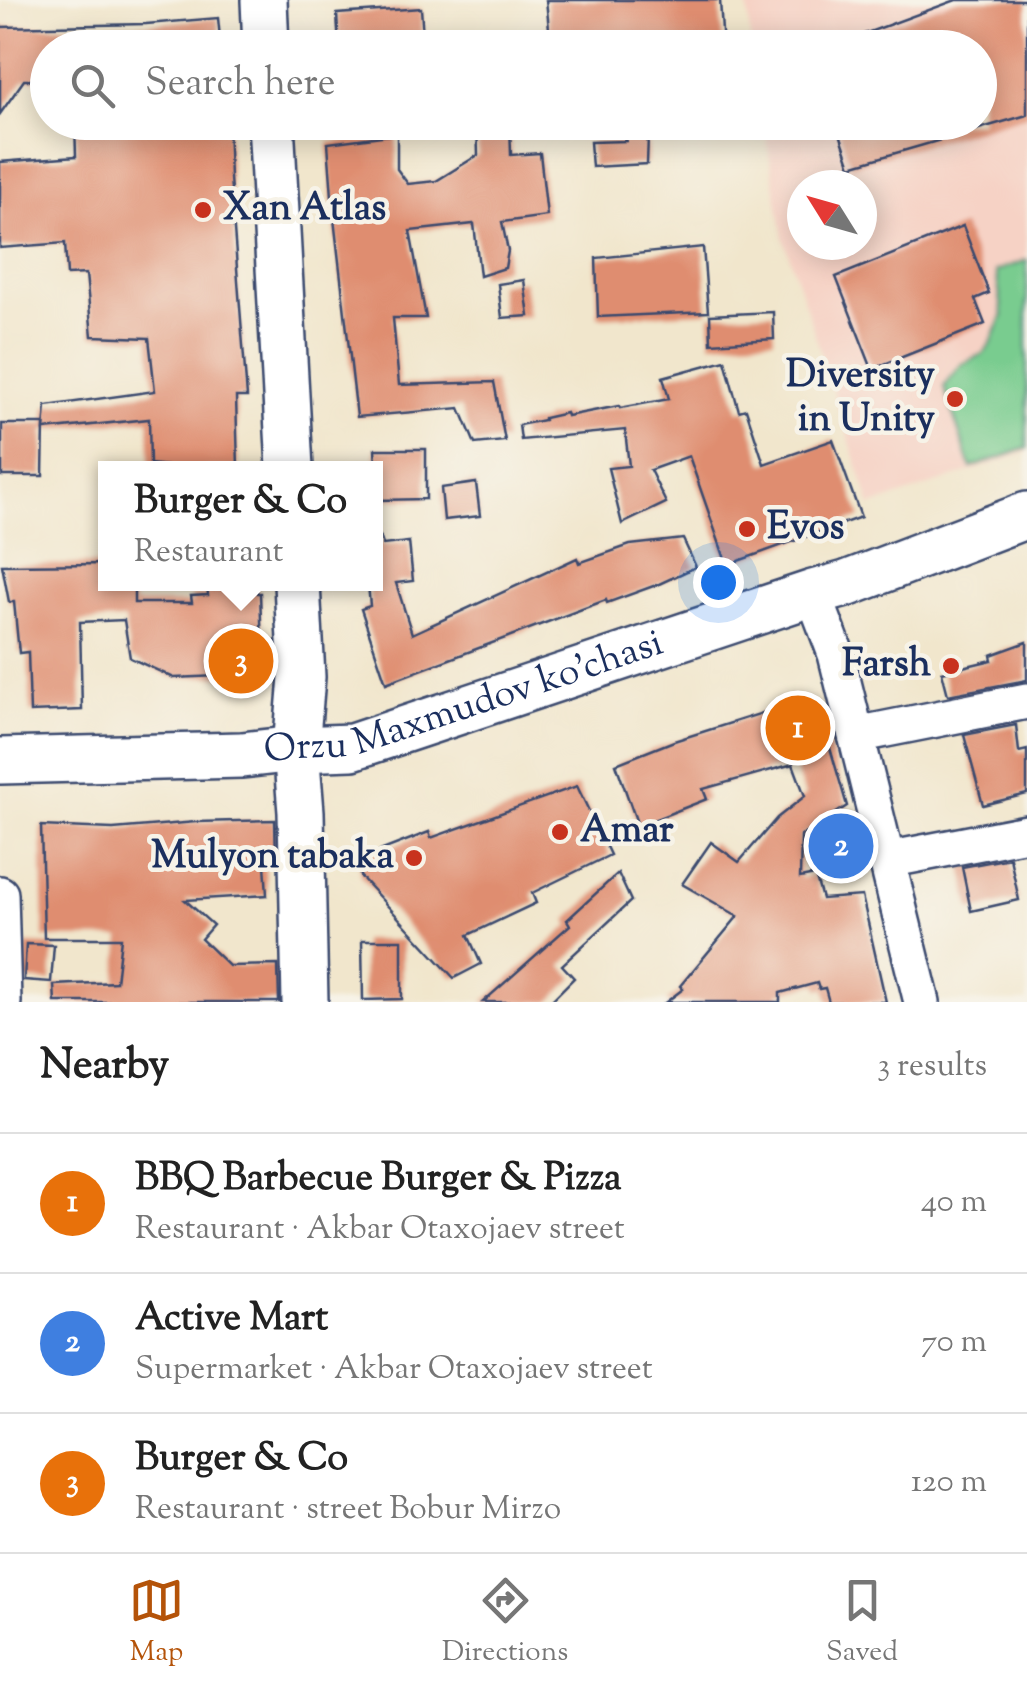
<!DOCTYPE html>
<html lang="en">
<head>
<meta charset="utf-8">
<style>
  body { margin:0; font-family:"Sorts Mill Goudy",serif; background:#f2f2f2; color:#222 }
  .compass { position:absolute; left:787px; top:170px; width:90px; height:90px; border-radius:50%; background:#fff; box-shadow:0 5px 25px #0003; rotate:307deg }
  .you { position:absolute; left:718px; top:582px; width:35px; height:35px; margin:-25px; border:8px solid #fff; border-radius:50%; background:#1a73e8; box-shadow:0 0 0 15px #1a73e833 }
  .badge { display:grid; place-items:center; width:65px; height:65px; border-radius:50%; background:#b45309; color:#fff; font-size:32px; font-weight:700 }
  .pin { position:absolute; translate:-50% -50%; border:5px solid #fff; box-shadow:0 2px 10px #0006 }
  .popup { position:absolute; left:98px; top:461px; width:285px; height:130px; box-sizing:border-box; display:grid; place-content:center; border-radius:0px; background:#fff; filter:drop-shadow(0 2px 8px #0005); font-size:32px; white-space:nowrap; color:#767676 }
  .popup b { font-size:38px; color:#222 }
  .popup::after { content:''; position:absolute; left:50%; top:100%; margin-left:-20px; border:20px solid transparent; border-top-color:#fff }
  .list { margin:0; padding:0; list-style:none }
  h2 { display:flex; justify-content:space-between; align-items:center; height:130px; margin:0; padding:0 40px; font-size:42px }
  h2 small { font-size:32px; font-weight:400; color:#767676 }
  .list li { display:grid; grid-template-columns:65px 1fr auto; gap:30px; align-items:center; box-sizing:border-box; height:140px; padding:0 40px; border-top:2px solid #e0e0e0 }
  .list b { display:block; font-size:38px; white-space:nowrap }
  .list p { margin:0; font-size:32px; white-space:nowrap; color:#767676 }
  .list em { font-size:32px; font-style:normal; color:#767676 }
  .icon { flex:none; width:55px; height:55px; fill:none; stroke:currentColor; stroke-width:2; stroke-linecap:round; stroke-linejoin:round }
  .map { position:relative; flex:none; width:1027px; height:1002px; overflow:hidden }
  .search { position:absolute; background:#fff; box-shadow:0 5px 25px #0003; left:30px; right:30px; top:30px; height:110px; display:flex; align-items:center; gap:25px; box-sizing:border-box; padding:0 35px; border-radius:55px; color:#767676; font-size:38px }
  .sheet { height:550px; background:#fff }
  nav { display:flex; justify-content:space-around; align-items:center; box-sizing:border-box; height:140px; border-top:2px solid #e0e0e0; background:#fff; font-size:28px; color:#767676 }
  nav a { display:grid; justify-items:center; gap:5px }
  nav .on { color:#b45309 }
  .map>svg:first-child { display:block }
  .built { fill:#f6d2c5; fill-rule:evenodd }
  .green { fill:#79cc8f; stroke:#4a7e76; stroke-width:2.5 }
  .building { fill:#df8d70 }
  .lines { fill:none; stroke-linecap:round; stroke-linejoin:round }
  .minor-casing { stroke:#3b4a6e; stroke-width:40 }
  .major-casing { stroke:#3b4a6e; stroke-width:50 }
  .minor { stroke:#fff; stroke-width:35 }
  .major { stroke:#fff; stroke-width:45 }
  .poi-dot { fill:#c8321e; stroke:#f7f3e8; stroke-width:4 }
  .labels { text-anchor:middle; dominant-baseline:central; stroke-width:9; stroke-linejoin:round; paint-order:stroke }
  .poi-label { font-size:38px; font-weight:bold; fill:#1b2f5e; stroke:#f7f3e8; text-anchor:start }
  .street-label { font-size:38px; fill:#1b2f5e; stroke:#f7f3e8 }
</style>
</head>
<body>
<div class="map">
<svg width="1027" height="1002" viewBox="0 0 1027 1002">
  <rect width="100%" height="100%" fill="#f7f3e8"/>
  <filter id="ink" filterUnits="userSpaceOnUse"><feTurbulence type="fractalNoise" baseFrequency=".01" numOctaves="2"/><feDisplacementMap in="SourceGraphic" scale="20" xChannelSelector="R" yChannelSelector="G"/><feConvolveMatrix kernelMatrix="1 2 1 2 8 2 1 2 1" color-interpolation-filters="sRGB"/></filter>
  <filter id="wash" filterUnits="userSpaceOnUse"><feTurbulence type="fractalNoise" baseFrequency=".0048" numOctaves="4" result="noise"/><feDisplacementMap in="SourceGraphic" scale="40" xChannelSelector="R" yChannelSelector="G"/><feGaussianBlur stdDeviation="2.25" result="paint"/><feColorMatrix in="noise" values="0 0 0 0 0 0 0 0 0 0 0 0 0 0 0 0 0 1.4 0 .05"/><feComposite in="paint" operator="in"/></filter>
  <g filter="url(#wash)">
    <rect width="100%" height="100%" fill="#f1e6cc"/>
    <path class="built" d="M747,0H1027V452L871,506L783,237L764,123L980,122V48L751,47ZM802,185H862V245H802Z"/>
    <polygon class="green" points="1027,260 1027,448 971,468 944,387 961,365 984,353 991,343 1003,315 996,271"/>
    <g id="blocks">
      <g class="building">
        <polygon points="546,0 720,0 723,48 551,48"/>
        <polygon points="956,0 1027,0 1027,115 851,166 836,122 980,122 980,48 835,48 834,45"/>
        <polygon points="421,8 423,37 399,38 400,48 339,48 337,14"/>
        <polygon points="218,18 221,48 48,48 48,80 24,80 0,114 0,27 146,24"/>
        <polygon points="75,122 228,122 230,178 247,397 236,397 238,468 184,468 150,464 149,419 44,430 46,406 155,391 149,338 92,336 86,274 67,275 65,243 0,248 0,162 76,156"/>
        <polygon points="477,122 510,122 511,155 540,153 547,216 502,222 508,251 505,268 480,276 474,224 410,231 426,318 393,318 399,385 494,382 505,441 475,444 460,408 357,417 333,210 328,143 397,134 397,169 408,184 436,181 478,155"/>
        <polygon points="648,136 647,164 592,167 590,142 626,141 625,137"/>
        <polygon points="963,226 989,293 975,299 985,324 872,369 836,277"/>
        <polygon points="703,247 708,312 598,317 596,258"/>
        <polygon points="524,280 529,316 502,318 498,284"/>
        <polygon points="773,312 774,339 711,343 710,315"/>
        <polygon points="725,360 739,411 746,409 764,464 833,440 861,517 727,565 689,456 650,470 666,503 622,524 608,468 629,466 625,430 521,440 519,425 544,420 544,418 566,413 567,416 619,406 620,408 669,399 663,377"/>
        <polygon points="2,424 44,424 43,476 2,476"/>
        <polygon points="375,449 426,449 426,499 378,500"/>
        <polygon points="476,483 480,516 444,520 441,488"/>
        <polygon points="380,536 383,545 409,542 413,581 396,583 412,634 577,558 579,563 630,545 683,539 696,567 659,584 607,603 606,600 386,683 361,609 370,606 368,584 376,584 376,537"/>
        <polygon points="106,564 106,584 134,584 134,603 192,603 191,596 208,595 207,584 257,584 257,593 260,593 263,674 174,678 130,658 124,620 80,622 82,710 30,712 28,652 19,653 14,602 9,602 2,565"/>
        <polygon points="1027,642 1027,680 948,695 942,672 992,660 991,655"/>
        <polygon points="797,702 821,717 847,806 801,836 800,878 815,875 822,899 862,896 886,1002 829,1002 825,988 819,989 817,983 780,993 780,1002 666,1002 683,989 680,986 738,916 682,884 711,842 739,862 777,818 805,796 793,764 703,789 707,799 638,826 616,764 674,741"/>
        <polygon points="1016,725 1019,752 1027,750 1027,794 983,805 964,735"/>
        <polygon points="577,786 610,855 532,893 536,903 468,935 481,964 454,978 360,876 359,859 429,832 431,838"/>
        <polygon points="275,820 276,863 265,864 267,895 185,900 213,925 201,939 229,966 278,965 279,1002 55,1002 54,985 116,982 121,938 44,938 41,826 113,829 196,822"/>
        <polygon points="1010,858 1019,900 971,911 962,867"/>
        <polygon points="618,873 631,901 562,965 574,978 550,1002 483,1002 570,925 567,920"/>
        <polygon points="362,940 402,940 402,999 363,1000"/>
        <polygon points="26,944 54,945 51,982 24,980"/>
      </g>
    </g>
  </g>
  <g filter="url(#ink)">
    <use href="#blocks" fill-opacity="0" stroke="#3b4a6e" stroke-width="2.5"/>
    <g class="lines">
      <defs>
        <g id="minor">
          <polyline points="813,593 836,654 922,1002"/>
          <polyline points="856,735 1027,701"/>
          <polyline points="887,860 1027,833"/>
          <polyline points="0,894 3,1002"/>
        </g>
        <g id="major">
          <polyline points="264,0 266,48"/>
          <polyline points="271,122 290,468"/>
          <polyline points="297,584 302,677 296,749 301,812 305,1002"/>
          <path id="s1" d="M0,761L242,755L296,749L352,747L813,593L846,584L1027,515"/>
        </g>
      </defs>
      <use href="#minor" class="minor-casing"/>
      <use href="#major" class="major-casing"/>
      <use href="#minor" class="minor"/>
      <use href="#major" class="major"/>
    </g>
  </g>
  <g class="poi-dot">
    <circle cx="203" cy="210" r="10"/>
    <circle cx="955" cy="399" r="10"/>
    <circle cx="747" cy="529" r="10"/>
    <circle cx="951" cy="666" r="10"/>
    <circle cx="560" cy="832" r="10"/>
    <circle cx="414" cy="858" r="10"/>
  </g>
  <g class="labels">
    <g class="poi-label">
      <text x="223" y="210">Xan Atlas</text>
      <text x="935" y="377" text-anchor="end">Diversity<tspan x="935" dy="44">in Unity</tspan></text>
      <text x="767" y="529">Evos</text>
      <text x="931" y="666" text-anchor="end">Farsh</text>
      <text x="580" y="832">Amar</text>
      <text x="394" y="858" text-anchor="end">Mulyon tabaka</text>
    </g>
    <g class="street-label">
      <text stroke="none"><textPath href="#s1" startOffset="472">Orzu Maxmudov ko'chasi</textPath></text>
    </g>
  </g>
</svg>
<svg class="compass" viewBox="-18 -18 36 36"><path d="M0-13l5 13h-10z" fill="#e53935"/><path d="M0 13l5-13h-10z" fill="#767676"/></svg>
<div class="you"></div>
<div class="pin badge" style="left:798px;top:728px;background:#e8710a">1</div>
<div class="pin badge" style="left:841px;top:846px;background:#3f7fe0">2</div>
<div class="pin badge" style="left:241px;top:661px;background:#e8710a">3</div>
<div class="popup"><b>Burger &amp; Co</b>Restaurant</div>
<div class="search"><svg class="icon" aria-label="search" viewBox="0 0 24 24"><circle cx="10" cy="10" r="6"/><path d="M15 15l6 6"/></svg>Search here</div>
</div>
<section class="sheet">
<h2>Nearby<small>3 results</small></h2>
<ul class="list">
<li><span class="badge" style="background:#e8710a">1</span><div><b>BBQ Barbecue Burger &amp; Pizza</b><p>Restaurant · Akbar Otaxojaev street</p></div><em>40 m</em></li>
<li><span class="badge" style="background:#3f7fe0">2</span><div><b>Active Mart</b><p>Supermarket · Akbar Otaxojaev street</p></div><em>70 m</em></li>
<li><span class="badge" style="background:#e8710a">3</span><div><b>Burger &amp; Co</b><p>Restaurant · street Bobur Mirzo</p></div><em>120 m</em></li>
</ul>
</section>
<nav>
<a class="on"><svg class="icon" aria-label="map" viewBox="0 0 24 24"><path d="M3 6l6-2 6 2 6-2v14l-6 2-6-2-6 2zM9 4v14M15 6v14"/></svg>Map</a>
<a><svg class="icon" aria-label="directions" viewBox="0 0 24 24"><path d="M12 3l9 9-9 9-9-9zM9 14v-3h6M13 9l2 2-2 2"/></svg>Directions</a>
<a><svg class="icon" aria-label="saved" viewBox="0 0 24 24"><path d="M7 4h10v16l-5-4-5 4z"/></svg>Saved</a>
</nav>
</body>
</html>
